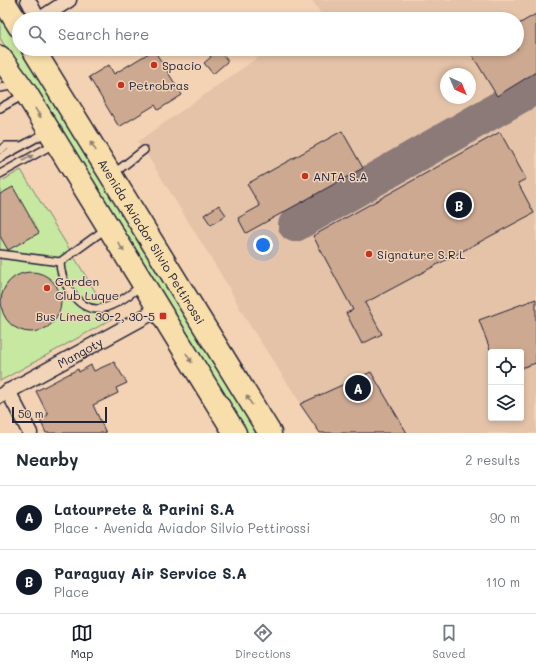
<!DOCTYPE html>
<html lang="en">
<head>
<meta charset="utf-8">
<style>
  body { margin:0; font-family:Mali,sans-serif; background:#f2f2f3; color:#1f2937 }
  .controls { position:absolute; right:12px; bottom:12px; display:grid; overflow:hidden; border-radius:4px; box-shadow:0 2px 6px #0003 }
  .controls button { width:36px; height:36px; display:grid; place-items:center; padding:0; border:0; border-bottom:1px solid #e0e1e3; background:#fff; color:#1f2937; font:20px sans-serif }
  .compass { position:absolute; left:440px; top:68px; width:36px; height:36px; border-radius:50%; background:#fff; box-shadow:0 2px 6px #0003; rotate:136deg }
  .scale { position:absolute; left:12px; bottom:10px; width:95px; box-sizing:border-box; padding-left:4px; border:2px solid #22223b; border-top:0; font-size:11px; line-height:14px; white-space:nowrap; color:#22223b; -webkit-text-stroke:3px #f2d5b9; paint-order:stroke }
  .you { position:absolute; left:263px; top:245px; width:14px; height:14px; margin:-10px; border:3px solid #fff; border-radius:50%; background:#1a73e8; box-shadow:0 0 0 6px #1a73e833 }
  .badge { display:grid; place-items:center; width:26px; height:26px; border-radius:50%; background:#111827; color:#fff; font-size:13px; font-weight:700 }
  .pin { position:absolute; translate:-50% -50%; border:2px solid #fff; box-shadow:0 1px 4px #0006 }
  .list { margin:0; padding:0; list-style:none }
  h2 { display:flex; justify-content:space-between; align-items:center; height:52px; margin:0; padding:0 16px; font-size:17px }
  h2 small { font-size:13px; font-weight:400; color:#747a83 }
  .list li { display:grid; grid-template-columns:26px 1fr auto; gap:12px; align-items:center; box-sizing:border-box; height:64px; padding:0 16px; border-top:1px solid #e0e1e3 }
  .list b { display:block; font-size:15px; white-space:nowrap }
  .list p { margin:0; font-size:13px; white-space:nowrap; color:#747a83 }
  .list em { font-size:13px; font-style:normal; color:#747a83 }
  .icon { flex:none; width:22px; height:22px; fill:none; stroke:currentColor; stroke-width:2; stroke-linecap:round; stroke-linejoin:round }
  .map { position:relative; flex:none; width:536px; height:433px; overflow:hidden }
  .search { position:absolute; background:#fff; box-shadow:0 2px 6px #0003; left:12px; right:12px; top:12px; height:44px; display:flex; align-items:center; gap:10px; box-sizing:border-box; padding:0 14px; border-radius:22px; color:#747a83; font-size:15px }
  .sheet { height:180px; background:#fff }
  nav { display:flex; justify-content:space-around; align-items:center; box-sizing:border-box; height:56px; border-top:1px solid #e0e1e3; background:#fff; font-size:11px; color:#747a83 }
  nav a { display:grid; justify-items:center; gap:2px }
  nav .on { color:#111827 }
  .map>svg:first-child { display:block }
  .built { fill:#e4c3a8; fill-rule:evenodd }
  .green { fill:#c7e8a1; stroke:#74856e }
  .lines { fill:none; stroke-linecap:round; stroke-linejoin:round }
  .taxiway { stroke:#8b7a78; stroke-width:34 }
  .building { fill:#cda991; stroke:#22223b }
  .service-casing { stroke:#22223b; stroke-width:10 }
  .minor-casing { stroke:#22223b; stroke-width:17 }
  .motorway-casing { stroke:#22223b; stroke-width:25 }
  .service { stroke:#f2d5b9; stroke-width:7 }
  .minor { stroke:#f2d5b9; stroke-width:14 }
  .motorway { stroke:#f8deab; stroke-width:22 }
  .oneway { fill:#8d8073 }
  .oneway2 { fill:#8a7c7a }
  .poi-dot { fill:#c8321e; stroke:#f2d5b9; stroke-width:1.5 }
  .labels { text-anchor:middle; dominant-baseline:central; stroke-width:3; stroke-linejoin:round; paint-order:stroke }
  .poi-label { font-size:12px; fill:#22223b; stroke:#f2d5b9; text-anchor:start }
  .street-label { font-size:12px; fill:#22223b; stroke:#f2d5b9 }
</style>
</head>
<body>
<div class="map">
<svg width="536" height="433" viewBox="0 0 536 433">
  <rect width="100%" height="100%" fill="#f4d2b4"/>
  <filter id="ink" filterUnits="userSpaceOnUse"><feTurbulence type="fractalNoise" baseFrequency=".025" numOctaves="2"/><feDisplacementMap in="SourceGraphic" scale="8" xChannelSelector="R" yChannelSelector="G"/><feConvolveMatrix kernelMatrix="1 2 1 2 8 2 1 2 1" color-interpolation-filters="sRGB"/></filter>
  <g filter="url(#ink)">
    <path class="built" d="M312,0H536V433H320L247,321L227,284L144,150L137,142L270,49H517V19H313L321,14ZM446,74H470V98H446ZM491,352H521V418H491Z"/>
    <g class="green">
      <polygon points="0,9 19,40 19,49 24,49 261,433 243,433 0,38"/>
      <polygon points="21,170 112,319 0,381 0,182"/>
    </g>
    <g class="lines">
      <polyline class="taxiway" points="295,225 536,87"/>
    </g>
    <g class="building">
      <polygon points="536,14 536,72 497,96 471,53 477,49 517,49 517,25"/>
      <polygon points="205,49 218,49 228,61 213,74 204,63 211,57"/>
      <polygon points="154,50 182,95 158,110 155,105 119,127 89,77 109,65 114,74"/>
      <polygon points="342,131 363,168 246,233 238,218 260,206 247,184"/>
      <polygon points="500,132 526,179 518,183 534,213 365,303 382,334 362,344 346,313 353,310 313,236"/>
      <polygon points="13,187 39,233 8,250 0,236 0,194"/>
      <polygon points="219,205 226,215 211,225 204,215"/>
      <circle cx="31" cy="302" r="30"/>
      <polygon points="536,299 536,363 521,368 521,352 491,352 479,320"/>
      <polygon points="114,362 127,383 116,388 118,393 93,405 106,433 46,433 40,420 48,415 36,391 78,369 79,372 91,365 94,371"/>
      <polygon points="371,372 407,433 320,433 300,404"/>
    </g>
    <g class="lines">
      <defs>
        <g id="service">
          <polyline points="0,88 17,85"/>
          <polyline points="0,108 24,95"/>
          <polyline points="0,150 6,146 21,146"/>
          <polyline points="0,158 47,132"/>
          <polyline points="0,174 54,144"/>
          <polyline points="113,174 144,150"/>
          <path d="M107,228L60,262C60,280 77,310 98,309C112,308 131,294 142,285"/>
          <polyline points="0,254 60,262"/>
        </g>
        <g id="minor">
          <polyline points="28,0 38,19"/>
          <polyline points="40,19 69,0"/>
          <polyline points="8,391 30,433"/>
          <path id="s1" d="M0,396L159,309"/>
        </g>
        <g id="motorway">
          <polyline points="3,0 19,26"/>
          <path id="s2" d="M33,49L270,433"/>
          <polyline points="0,57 26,93 235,433"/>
        </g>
      </defs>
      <use href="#service" class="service-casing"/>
      <use href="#minor" class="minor-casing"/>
      <use href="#motorway" class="motorway-casing"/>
      <use href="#service" class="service"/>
      <use href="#minor" class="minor"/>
      <use href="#motorway" class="motorway"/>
    </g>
    <defs><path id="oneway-solid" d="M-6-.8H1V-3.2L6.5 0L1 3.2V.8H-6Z"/></defs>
    <g class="oneway">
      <use href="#oneway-solid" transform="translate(38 113) rotate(58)"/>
      <use href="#oneway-solid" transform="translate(93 146) rotate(-122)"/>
      <use href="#oneway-solid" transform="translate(121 247) rotate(58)"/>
      <use href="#oneway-solid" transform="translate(189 358) rotate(59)"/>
      <use href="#oneway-solid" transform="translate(249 400) rotate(-122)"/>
    </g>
    <use class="oneway2" href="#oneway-solid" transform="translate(28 158) rotate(-29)"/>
  </g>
  <g class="poi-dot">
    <circle cx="154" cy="65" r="4"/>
    <circle cx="121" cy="85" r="4"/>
    <circle cx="305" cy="176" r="4"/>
    <circle cx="369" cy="254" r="4"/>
    <circle cx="47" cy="288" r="4"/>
    <rect x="159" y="312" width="8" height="8" rx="2"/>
  </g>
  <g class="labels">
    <g class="poi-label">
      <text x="162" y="65">Spacio</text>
      <text x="129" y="85">Petrobras</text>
      <text x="313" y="176">ANTA S.A</text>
      <text x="377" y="254">Signature S.R.L</text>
      <text x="55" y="281">Garden<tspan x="55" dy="14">Club Luque</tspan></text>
      <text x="155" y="316" text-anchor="end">Bus Línea 30-2, 30-5</text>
    </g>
    <g class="street-label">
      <text stroke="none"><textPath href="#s2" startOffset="226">Avenida Aviador Silvio Pettirossi</textPath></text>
      <text stroke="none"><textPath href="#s1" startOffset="91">Mangoty</textPath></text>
    </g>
  </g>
</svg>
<div class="controls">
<button><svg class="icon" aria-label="locate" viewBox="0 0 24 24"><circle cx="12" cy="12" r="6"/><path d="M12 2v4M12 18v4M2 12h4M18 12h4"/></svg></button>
<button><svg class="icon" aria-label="layers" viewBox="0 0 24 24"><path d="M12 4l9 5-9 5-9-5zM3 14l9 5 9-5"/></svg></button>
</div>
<svg class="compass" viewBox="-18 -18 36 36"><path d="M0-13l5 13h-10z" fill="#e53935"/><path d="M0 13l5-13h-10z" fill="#747a83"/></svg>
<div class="scale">50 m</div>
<div class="you"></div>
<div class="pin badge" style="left:358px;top:388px">A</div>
<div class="pin badge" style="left:459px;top:205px">B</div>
<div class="search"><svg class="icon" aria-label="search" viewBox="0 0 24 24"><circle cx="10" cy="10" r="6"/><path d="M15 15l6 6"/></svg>Search here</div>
</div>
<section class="sheet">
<h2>Nearby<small>2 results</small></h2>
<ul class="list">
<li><span class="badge">A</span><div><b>Latourrete &amp; Parini S.A</b><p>Place · Avenida Aviador Silvio Pettirossi</p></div><em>90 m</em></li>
<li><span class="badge">B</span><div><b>Paraguay Air Service S.A</b><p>Place</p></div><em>110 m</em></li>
</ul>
</section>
<nav>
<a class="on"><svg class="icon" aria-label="map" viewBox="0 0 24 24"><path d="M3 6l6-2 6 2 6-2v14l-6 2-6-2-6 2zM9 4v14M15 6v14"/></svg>Map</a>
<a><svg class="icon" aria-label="directions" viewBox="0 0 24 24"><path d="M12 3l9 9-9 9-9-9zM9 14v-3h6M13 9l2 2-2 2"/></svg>Directions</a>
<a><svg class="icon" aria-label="saved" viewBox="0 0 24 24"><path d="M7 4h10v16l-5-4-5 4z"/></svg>Saved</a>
</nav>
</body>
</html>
